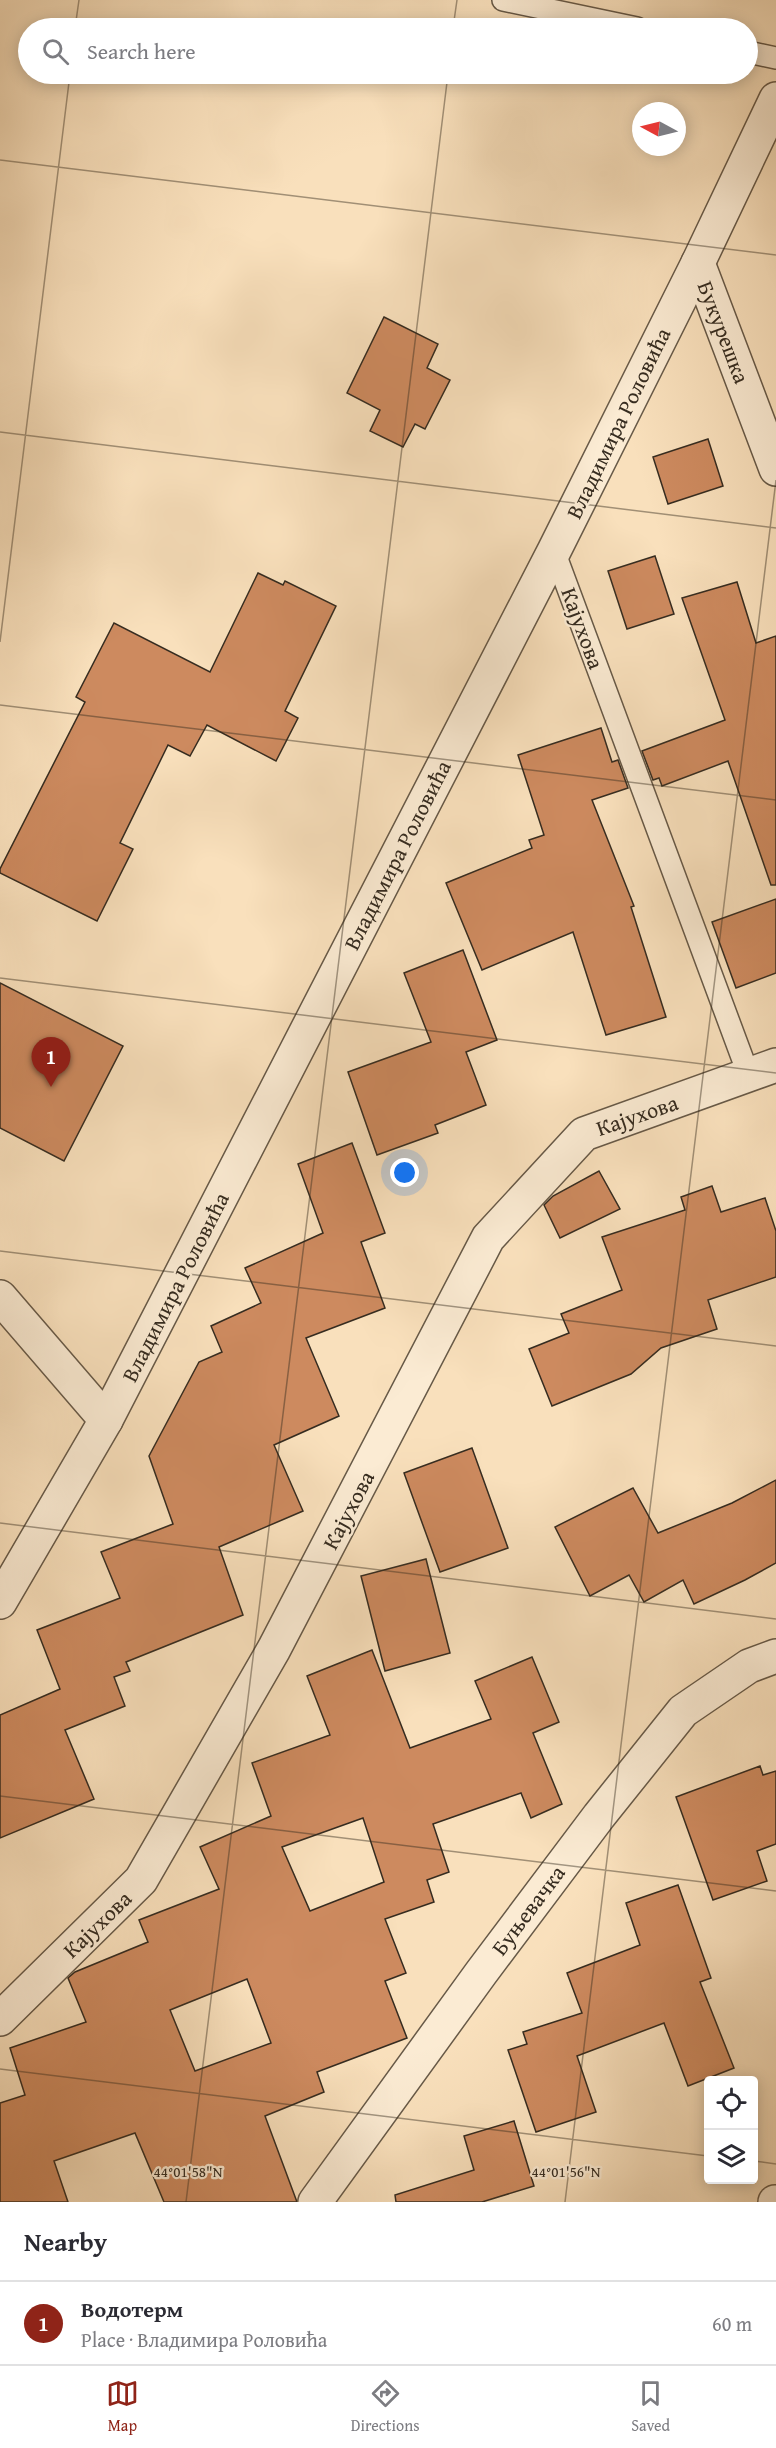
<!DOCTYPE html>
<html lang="en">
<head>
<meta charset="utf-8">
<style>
  body { margin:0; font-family:"Gentium Book Plus",serif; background:#f2f2f3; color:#2b2b33 }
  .controls { position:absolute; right:18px; bottom:18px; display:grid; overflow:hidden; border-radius:6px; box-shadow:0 3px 15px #0003 }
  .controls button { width:54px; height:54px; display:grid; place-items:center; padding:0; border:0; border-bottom:2px solid #e1e1e2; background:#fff; color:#2b2b33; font:30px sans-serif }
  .compass { position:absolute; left:632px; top:102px; width:54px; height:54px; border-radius:50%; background:#fff; box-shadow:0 3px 15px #0003; rotate:277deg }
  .you { position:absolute; left:405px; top:1173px; width:21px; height:21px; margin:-15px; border:4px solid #fff; border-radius:50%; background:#1a73e8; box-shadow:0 0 0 9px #1a73e833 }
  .badge { display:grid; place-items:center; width:39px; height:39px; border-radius:50%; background:#8f2418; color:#fff; font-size:20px; font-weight:700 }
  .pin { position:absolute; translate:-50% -50px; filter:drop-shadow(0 2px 3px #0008) }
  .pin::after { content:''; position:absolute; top:32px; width:21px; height:18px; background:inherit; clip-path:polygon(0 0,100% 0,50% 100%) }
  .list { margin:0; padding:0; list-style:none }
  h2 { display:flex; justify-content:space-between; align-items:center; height:78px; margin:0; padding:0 24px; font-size:26px }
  h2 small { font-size:20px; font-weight:400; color:#7c7c81 }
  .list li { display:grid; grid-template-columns:39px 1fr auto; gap:18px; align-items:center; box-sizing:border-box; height:84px; padding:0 24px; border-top:2px solid #e1e1e2 }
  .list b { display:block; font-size:22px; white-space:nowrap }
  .list p { margin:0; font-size:20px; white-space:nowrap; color:#7c7c81 }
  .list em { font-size:20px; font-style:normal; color:#7c7c81 }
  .icon { flex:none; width:33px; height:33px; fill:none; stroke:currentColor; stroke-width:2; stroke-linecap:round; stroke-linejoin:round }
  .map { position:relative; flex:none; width:776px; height:2202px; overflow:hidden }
  .search { position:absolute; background:#fff; box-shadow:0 3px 15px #0003; left:18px; right:18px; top:18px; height:66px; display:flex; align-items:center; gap:15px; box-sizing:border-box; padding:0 21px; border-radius:33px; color:#7c7c81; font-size:22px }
  .sheet { height:162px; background:#fff }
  nav { display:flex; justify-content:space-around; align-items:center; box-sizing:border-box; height:84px; border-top:2px solid #e1e1e2; background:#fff; font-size:16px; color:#7c7c81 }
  nav a { display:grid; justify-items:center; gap:3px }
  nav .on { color:#8f2418 }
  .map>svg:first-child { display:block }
  .building { fill:#cd8a5f; stroke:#362c20; stroke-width:1.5; fill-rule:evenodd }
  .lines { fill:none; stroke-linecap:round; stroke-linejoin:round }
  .service-casing { stroke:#675947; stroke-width:24 }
  .minor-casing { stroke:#675947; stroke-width:36 }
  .service { stroke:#fbebd3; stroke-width:21 }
  .minor { stroke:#fbebd3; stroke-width:33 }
  .ticks { fill:none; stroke:#362c20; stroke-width:1.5; stroke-opacity:0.45 }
  .labels { text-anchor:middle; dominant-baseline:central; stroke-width:4.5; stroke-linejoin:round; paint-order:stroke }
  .street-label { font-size:22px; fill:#362c20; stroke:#fbebd3 }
  .ticks-label { font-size:15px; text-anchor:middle; fill:#362c20; stroke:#fbebd3; stroke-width:4.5; stroke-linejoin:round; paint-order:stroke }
</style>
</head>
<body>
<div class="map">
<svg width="776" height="2202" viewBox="0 0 776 2202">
  <rect width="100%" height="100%" fill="#f9e0bc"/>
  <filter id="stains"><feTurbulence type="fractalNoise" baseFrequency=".00333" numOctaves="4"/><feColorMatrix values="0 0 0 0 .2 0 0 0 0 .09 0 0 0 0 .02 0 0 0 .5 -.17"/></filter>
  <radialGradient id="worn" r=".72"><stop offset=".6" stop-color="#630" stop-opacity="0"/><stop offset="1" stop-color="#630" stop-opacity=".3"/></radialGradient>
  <g class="building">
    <polygon points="384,317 438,344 427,368 450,380 425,429 415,424 403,447 370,431 380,410 347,393"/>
    <polygon points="708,439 723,486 668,504 653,457"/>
    <polygon points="655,556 674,614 627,629 608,571"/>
    <polygon points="258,573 283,585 285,581 336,606 285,711 298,718 276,761 207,725 190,756 168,745 120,843 133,849 97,921 0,873 0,869 85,702 76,697 114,623 210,672"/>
    <polygon points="737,582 756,643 776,636 776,885 771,885 728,761 662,786 659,778 653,780 642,751 725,720 682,598"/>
    <polygon points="601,728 612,762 618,760 628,788 592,800 634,906 631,907 666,1017 606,1035 573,932 482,970 446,883 532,848 529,840 544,835 518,755"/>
    <polygon points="776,899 776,973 736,988 712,922"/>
    <polygon points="463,950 497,1040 466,1052 486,1105 435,1125 438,1133 377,1155 348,1072 431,1042 404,973"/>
    <polygon points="0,983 123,1046 64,1161 0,1128"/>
    <polygon points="352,1143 385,1233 361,1242 385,1308 306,1338 339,1416 274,1445 303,1511 219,1547 243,1615 126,1662 130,1671 114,1677 125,1706 65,1730 94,1799 0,1838 0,1715 60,1689 37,1630 120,1598 101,1552 173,1524 149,1456 199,1362 222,1352 211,1326 261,1303 245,1268 323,1233 298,1164"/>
    <polygon points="599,1171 620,1209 560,1238 544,1205 553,1196"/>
    <polygon points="712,1186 721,1212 765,1198 776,1231 776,1277 708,1300 717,1329 661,1348 631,1374 552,1406 529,1349 569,1333 561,1314 622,1290 602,1237 685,1210 681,1197"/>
    <polygon points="472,1448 508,1548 440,1572 404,1473"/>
    <polygon points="776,1480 776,1563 745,1580 694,1604 683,1580 644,1602 629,1575 590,1596 555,1527 633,1488 658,1533 732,1503"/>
    <polygon points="426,1559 450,1653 385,1671 361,1576"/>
    <path d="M372,1650L410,1748L491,1719L475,1681L532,1657L559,1722L533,1733L562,1804L531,1818L521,1793L433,1824L449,1872L427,1880L434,1902L385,1919L406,1973L385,1981L407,2038L317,2072L324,2092L265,2116L297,2202H164L135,2133L54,2161L68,2202H0V2103L25,2095L10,2048L86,2022L68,1978L75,1972L148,1942L139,1920L219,1889L200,1847L271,1816L252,1763L330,1735L307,1676ZM363,1818L384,1882L310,1911L282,1847ZM247,1979L271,2043L195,2071L170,2010Z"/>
    <polygon points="760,1766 763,1775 776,1771 776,1844 757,1851 767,1881 713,1900 676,1797"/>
    <polygon points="678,1885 711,1978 700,1982 734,2068 688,2086 664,2023 577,2056 596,2112 536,2132 508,2050 527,2044 523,2032 582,2013 567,1973 640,1945 626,1903"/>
    <polygon points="514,2121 534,2186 482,2202 396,2202 395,2195 474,2170 464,2136"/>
  </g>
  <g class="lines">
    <defs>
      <g id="service">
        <polyline points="503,0 637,28"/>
        <polyline points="748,52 776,58"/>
        <polyline points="554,551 749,1076"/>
      </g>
      <g id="minor">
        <polyline points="698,263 776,469"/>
        <polyline points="0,1297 106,1420"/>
        <polyline points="0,1602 106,1420 554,551 698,263 776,99"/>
        <polyline points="0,2019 141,1880 274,1649 488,1238 584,1134 776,1065"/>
        <polyline points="315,2202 481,1973 599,1816 683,1711 749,1666 776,1656"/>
        <polyline points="775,2202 776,2202"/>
      </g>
    </defs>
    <use href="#service" class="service-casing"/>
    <use href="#minor" class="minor-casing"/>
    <use href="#service" class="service"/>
    <use href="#minor" class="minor"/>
  </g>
  <path class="ticks" d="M75,28L79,0M453,28L457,0M0,160L776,255M0,432L776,528M0,642L70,74M0,705L776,800M0,978L776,1073M0,1251L776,1346M0,1523L776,1619M0,1796L776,1891M0,2069L708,2156M754,2161L776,2164M186,2202L448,74M565,2202L776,480"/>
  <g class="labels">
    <g class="street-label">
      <text transform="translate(724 332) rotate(69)">Букурешка</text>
      <text transform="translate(618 423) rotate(-64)">Владимира Роловића</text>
      <text transform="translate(583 628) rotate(70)">Кајухова</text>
      <text transform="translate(397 855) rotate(-63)">Владимира Роловића</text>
      <text transform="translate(637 1115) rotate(-19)">Кајухова</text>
      <text transform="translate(175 1287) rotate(-63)">Владимира Роловића</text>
      <text transform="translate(348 1510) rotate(-62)">Кајухова</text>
      <text transform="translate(528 1910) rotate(-53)">Буњевачка</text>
      <text transform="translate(97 1924) rotate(-44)">Кајухова</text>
    </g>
  </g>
  <g class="ticks-label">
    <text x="188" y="2177">44°01'58"N</text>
    <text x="566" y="2177">44°01'56"N</text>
  </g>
  <rect width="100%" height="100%" filter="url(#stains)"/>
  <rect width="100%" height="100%" fill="url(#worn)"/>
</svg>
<div class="controls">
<button><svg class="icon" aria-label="locate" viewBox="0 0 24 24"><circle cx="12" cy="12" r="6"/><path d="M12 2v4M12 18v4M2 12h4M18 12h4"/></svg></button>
<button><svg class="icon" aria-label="layers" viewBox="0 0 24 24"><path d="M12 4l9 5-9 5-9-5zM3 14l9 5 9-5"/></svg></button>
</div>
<svg class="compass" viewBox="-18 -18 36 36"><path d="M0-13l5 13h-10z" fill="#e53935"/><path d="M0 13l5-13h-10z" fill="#7c7c81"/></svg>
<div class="you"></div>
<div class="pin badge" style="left:51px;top:1087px">1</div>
<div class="search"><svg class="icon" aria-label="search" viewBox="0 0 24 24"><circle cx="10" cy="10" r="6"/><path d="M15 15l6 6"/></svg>Search here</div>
</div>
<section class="sheet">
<h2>Nearby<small></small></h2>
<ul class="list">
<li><span class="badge">1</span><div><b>Водотерм</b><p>Place · Владимира Роловића</p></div><em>60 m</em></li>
</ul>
</section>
<nav>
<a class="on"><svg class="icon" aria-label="map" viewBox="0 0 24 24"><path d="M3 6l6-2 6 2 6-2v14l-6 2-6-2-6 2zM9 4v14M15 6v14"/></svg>Map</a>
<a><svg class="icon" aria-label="directions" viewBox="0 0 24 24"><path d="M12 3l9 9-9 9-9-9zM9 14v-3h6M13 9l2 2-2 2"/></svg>Directions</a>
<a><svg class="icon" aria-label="saved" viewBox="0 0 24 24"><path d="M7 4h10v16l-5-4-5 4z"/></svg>Saved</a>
</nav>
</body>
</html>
